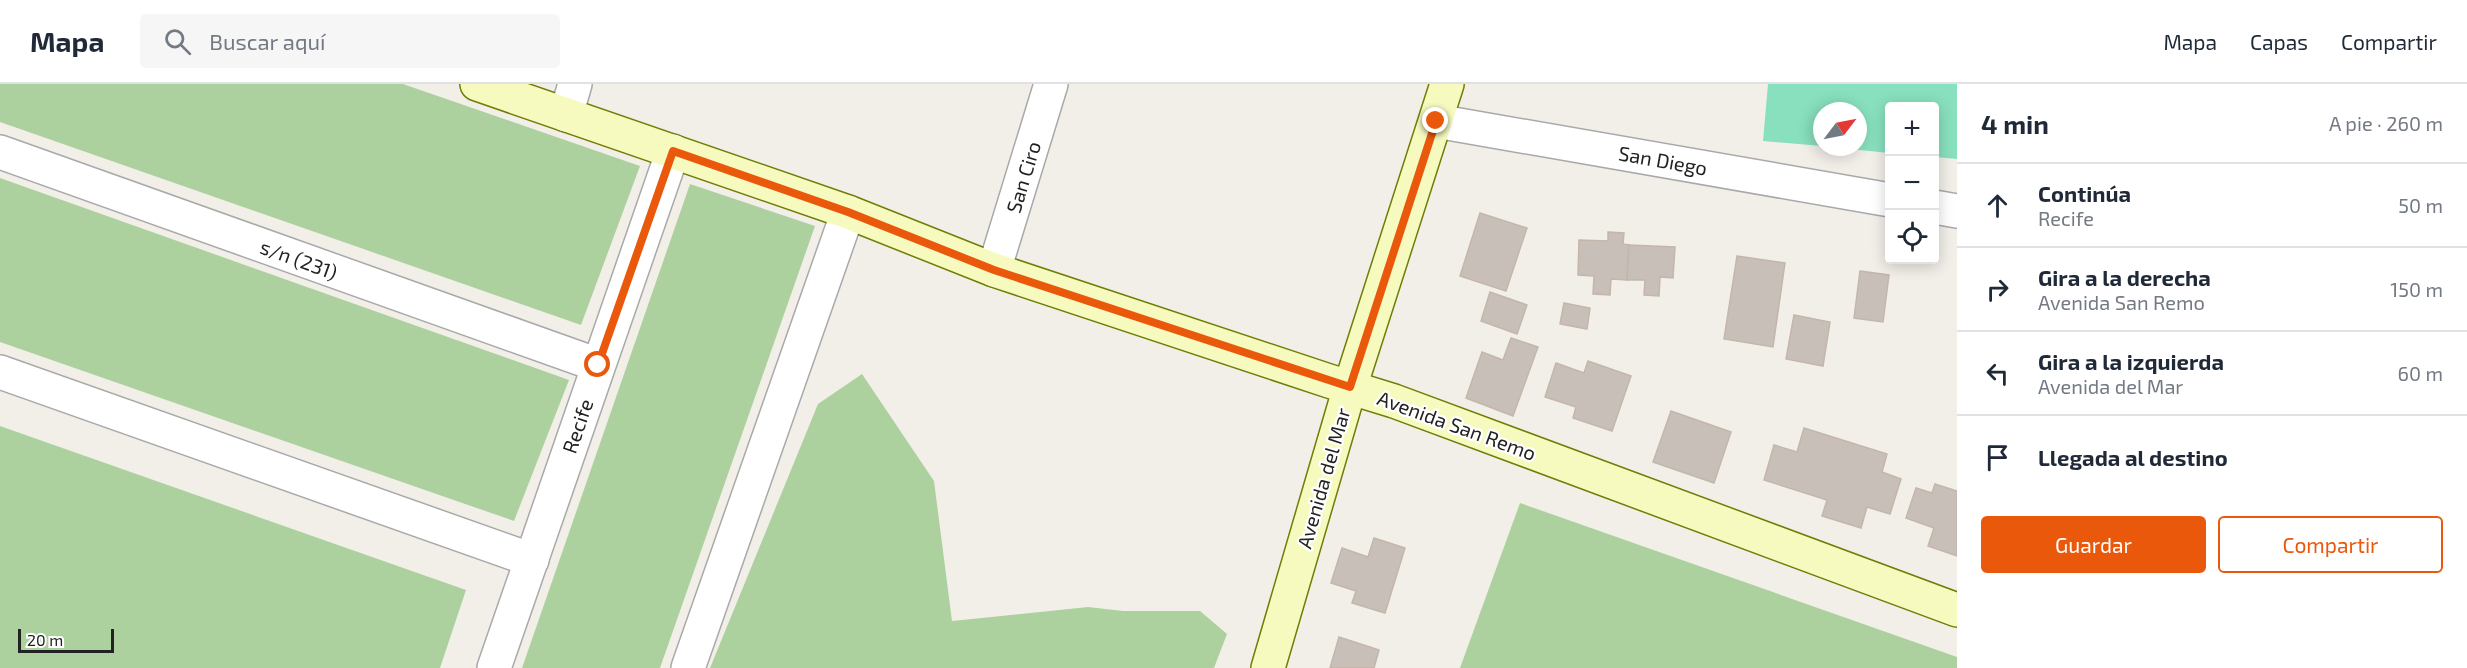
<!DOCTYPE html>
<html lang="es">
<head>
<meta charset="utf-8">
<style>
  body { margin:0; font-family:"Exo 2",sans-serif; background:#f6f6f7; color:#1f2937 }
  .controls { position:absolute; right:18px; top:18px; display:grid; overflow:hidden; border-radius:6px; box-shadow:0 3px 15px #0003 }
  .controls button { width:54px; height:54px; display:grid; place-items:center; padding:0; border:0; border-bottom:2px solid #e0e1e3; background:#fff; color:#1f2937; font:30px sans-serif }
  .compass { position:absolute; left:1813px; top:18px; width:54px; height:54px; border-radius:50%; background:#fff; box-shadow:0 3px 15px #0003; rotate:58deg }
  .scale { position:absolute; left:18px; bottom:15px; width:96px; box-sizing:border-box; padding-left:6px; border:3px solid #222; border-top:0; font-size:16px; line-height:21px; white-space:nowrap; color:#222; -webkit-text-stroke:4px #fff; paint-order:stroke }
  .stop { position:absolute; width:18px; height:18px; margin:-14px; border:4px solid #ea580c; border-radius:50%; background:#fff }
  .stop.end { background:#ea580c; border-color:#fff; box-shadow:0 2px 6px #0008 }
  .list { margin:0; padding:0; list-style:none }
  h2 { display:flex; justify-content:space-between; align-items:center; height:78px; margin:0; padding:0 24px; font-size:26px }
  h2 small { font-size:20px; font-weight:400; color:#747a83 }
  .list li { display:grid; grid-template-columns:39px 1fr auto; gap:18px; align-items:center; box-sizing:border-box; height:84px; padding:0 24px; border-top:2px solid #e0e1e3 }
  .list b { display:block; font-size:22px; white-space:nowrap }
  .list p { margin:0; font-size:20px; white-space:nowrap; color:#747a83 }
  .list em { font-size:20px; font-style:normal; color:#747a83 }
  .actions { display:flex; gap:12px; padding:18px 24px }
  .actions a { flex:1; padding:14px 0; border:2px solid #ea580c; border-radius:6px; text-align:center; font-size:21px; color:#ea580c }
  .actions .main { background:#ea580c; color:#fff }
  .icon { flex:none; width:33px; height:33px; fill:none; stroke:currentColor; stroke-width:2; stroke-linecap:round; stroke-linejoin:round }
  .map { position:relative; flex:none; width:1957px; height:584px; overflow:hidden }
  header { display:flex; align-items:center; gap:36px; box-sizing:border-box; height:84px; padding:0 30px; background:#fff; border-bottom:2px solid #e0e1e3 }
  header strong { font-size:28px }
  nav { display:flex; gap:33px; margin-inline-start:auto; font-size:21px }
  .search { width:420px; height:54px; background:#f6f6f7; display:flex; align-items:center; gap:15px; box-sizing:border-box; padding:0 21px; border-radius:6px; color:#747a83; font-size:22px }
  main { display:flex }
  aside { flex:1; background:#fff }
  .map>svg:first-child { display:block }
  .forest { fill:#add19e }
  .pitch { fill:#88e0be }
  .building { fill:#c7bfb8; stroke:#c4b6ab; stroke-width:1.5 }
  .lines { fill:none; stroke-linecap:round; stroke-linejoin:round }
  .street-casing { stroke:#a9a9a9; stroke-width:36 }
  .secondary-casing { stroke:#707d05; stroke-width:36 }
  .street { stroke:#fff; stroke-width:33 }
  .secondary { stroke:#f7fabf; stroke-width:33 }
  .route { stroke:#ea580c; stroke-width:8 }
  .labels { text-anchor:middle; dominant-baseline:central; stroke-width:4.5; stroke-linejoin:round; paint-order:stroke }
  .street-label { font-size:20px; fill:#222; stroke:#fff }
</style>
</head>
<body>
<header>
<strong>Mapa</strong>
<div class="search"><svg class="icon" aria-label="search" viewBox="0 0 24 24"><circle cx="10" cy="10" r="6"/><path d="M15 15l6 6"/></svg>Buscar aquí</div>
<nav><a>Mapa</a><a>Capas</a><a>Compartir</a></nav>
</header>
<main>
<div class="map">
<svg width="1957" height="584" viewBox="0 0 1957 584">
  <rect width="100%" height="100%" fill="#f2efe9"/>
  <g class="forest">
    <polygon points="0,0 403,0 640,82 581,241 0,38"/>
    <polygon points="0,94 569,296 514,437 0,258"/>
    <polygon points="690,100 815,142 660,584 522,584"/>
    <polygon points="862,290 934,397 952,537 1088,523 1123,527 1200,527 1227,550 1214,584 710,584 818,320"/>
    <polygon points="0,342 466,506 440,584 0,584"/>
    <polygon points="1520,419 1957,573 1957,584 1460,584"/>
  </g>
  <polygon class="pitch" points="1768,0 1957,0 1957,75 1935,73 1934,22 1890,22 1889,69 1830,63 1858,63 1858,27 1822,27 1822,62 1763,57"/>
  <g class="building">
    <polygon points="1480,129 1527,144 1506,207 1460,192"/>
    <polygon points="1608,148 1624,149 1623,160 1629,161 1627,196 1611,195 1610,211 1593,210 1594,192 1578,191 1579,156 1608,157"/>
    <polygon points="1629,161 1675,163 1673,194 1660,193 1659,212 1644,211 1645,196 1627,196"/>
    <polygon points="1737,172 1785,179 1773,263 1724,255"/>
    <polygon points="1860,187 1889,191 1883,238 1854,234"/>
    <polygon points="1490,208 1527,221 1517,250 1481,237"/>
    <polygon points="1564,219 1590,224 1587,245 1560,240"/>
    <polygon points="1794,231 1830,238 1823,282 1786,275"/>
    <polygon points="1511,254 1538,263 1513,332 1466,314 1482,268 1503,276"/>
    <polygon points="1588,277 1631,292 1612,347 1573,334 1576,323 1545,313 1556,279 1584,289"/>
    <polygon points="1671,327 1731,348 1714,399 1653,378"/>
    <polygon points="1804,344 1887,370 1882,388 1901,395 1890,430 1867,423 1861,444 1822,432 1827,416 1764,396 1774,361 1797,368"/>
    <polygon points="1935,400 1957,407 1957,472 1928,462 1934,444 1906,434 1916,404 1932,409"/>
    <polygon points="1374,454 1405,464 1385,529 1352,519 1356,507 1331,499 1342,464 1368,473"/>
    <polygon points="1339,553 1379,566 1374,584 1330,584"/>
  </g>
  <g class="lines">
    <defs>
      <g id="street">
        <polyline points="566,31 575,0"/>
        <polyline points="1436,37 1890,116"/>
        <polyline points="0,68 598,281"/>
        <polyline points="1934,123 1957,127"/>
        <polyline points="994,186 1051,0"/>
        <polyline points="0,288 532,476"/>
        <polyline points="494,584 673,67"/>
        <polyline points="688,584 848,128"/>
      </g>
      <g id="secondary">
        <polyline points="477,0 848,128 994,186 1329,297 1394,317 1957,526"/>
        <polyline points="1268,584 1350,303 1447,0"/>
      </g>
    </defs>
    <use href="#street" class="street-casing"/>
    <use href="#secondary" class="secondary-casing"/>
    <use href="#street" class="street"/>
    <use href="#secondary" class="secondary"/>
  </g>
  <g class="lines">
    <polyline class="route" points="598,281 673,67 848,128 994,186 1350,303 1436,37"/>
  </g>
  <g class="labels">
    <g class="street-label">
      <text transform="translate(1663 76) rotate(10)">San Diego</text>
      <text transform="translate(1023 93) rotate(-73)">San Ciro</text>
      <text transform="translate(299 175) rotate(20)">s/n (231)</text>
      <text transform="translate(1457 341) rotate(20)">Avenida San Remo</text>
      <text transform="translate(577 342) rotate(-71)">Recife</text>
      <text transform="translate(1323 394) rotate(-74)">Avenida del Mar</text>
    </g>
  </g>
</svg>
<div class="controls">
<button>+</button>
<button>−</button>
<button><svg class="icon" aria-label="locate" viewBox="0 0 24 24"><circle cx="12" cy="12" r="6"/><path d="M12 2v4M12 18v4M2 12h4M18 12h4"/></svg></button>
</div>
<svg class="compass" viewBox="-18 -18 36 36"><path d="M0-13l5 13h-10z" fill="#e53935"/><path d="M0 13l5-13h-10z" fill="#747a83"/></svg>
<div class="scale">20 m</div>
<div class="stop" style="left:598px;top:281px"></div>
<div class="stop end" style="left:1436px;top:37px"></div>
</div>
<aside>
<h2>4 min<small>A pie · 260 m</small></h2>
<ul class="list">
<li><svg class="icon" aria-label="ahead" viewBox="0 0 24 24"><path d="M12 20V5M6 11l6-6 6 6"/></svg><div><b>Continúa</b><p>Recife</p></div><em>50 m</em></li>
<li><svg class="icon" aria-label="right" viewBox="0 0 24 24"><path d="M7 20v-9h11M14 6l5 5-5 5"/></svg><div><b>Gira a la derecha</b><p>Avenida San Remo</p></div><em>150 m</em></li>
<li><svg class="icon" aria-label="left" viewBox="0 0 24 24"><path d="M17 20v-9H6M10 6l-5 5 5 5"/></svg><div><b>Gira a la izquierda</b><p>Avenida del Mar</p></div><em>60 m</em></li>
<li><svg class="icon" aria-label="arrive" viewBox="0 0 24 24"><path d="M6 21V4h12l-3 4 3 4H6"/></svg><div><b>Llegada al destino</b></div></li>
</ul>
<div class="actions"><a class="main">Guardar</a><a>Compartir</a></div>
</aside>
</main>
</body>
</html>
